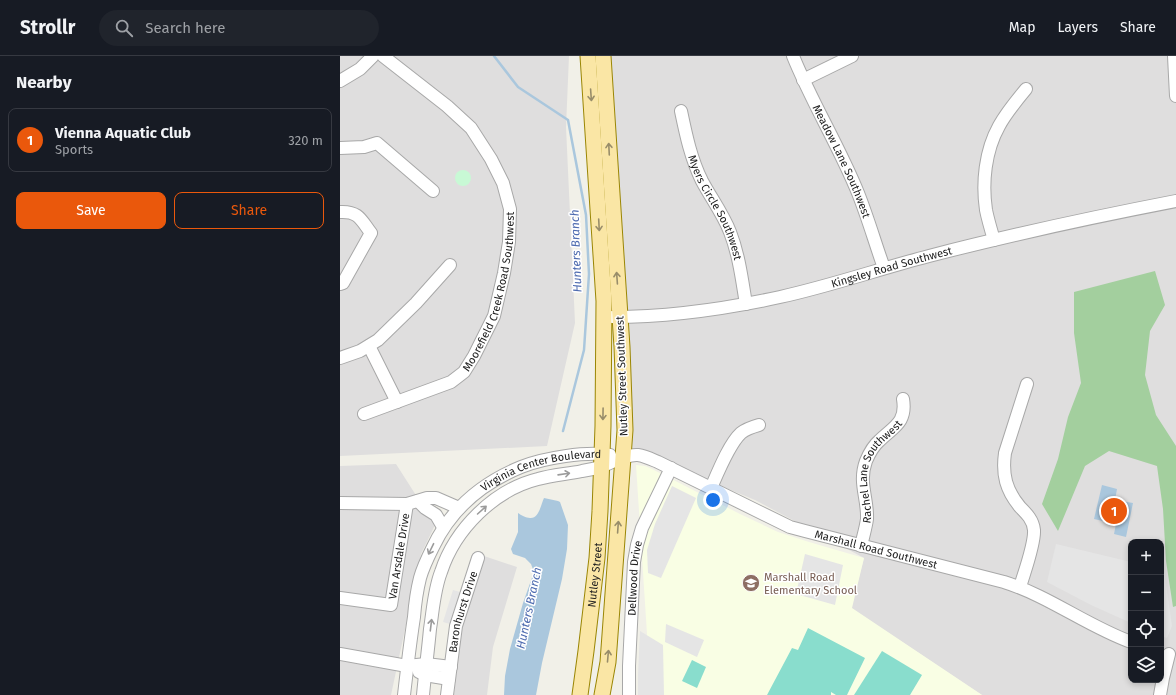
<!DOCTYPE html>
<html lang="en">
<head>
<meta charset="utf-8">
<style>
  body { margin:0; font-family:"Fira Sans",sans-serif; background:#20242c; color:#f1f3f6 }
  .controls { position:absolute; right:12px; bottom:12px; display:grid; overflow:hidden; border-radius:8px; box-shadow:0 2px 6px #0003 }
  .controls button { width:36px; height:36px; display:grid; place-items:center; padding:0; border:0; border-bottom:1px solid #363941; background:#171b24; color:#f1f3f6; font:20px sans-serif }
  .you { position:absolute; left:373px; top:444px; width:14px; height:14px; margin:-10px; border:3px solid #fff; border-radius:50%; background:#1a73e8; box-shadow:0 0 0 6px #1a73e833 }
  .badge { display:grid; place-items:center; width:26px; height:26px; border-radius:50%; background:#ea580c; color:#fff; font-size:13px; font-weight:700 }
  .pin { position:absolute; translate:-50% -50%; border:2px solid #fff; box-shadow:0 1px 4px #0006 }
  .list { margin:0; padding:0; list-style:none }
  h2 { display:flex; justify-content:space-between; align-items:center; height:52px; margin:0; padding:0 16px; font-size:17px }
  h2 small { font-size:13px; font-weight:400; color:#9ea1a6 }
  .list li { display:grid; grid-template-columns:26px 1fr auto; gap:12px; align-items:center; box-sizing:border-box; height:64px; margin:0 8px 8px; padding:0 8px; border:1px solid #363941; border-radius:8px }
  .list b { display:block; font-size:15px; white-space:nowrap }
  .list p { margin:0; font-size:13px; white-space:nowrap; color:#9ea1a6 }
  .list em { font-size:13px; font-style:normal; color:#9ea1a6 }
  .actions { display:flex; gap:8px; padding:12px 16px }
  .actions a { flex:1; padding:9px 0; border:1px solid #ea580c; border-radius:8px; text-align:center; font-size:14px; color:#ea580c }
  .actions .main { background:#ea580c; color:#fff }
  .icon { flex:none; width:22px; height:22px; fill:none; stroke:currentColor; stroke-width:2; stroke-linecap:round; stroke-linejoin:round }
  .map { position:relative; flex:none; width:836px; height:639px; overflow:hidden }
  header { display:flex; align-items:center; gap:24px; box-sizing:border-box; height:56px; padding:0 20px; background:#171b24; border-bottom:1px solid #363941 }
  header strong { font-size:19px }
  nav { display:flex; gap:22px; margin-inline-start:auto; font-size:14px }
  .search { width:280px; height:36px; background:#20242c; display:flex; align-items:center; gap:10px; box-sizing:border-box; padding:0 14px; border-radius:22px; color:#9ea1a6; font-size:15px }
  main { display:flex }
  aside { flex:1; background:#171b24 }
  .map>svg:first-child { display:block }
  .residential { fill:#dfdede; fill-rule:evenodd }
  .education { fill:#f9fee4 }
  .forest { fill:#a3cf9e }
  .park { fill:#c8f9d5 }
  .pitch { fill:#89ddcd }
  .parking { fill:#e5e5e5 }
  .water { fill:#aac7dd }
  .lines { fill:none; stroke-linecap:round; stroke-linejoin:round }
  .stream { stroke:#aac7dd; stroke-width:2.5 }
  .minor-casing { stroke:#a8a8a8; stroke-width:14 }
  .major-casing { stroke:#9a8604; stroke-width:17 }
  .minor { stroke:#fff; stroke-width:12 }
  .major { stroke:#fae6a5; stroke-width:15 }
  .oneway { stroke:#988d6a }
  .oneway2 { stroke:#9b9b9b }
  .labels { text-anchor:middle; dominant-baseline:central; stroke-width:3; stroke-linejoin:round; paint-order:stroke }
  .street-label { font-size:11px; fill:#212121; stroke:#fff }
  .education-label { font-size:11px; fill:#785e54; stroke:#fff; text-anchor:start }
  .water-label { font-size:12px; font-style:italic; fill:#4f6cb0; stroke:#fff }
</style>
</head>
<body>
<header>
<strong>Strollr</strong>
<div class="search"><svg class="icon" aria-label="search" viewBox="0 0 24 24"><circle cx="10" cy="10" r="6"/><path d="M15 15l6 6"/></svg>Search here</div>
<nav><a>Map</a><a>Layers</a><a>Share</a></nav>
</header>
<main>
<aside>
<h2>Nearby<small></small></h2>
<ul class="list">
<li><span class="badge">1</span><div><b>Vienna Aquatic Club</b><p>Sports</p></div><em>320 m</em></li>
</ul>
<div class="actions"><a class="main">Save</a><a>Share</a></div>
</aside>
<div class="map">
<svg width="836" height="639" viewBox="0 0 836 639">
  <rect width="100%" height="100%" fill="#f1f0e8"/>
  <g class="residential">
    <polygon points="0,0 229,0 226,71 235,267 207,390 0,400"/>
    <path d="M267,0H836V639H642L511,552L524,502L415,444L291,393ZM791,486H821V624H791Z"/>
    <polygon points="56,408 95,469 81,498 51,639 0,639 0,410"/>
    <polygon points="144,500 177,511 153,591 147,639 114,639 121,577"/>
  </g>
  <polygon class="education" points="296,409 305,410 310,412 400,458 438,476 469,486 524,502 512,552 642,639 311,639"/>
  <polygon class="forest" points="815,215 825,249 810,275 805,319 816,359 836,390 836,550 833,551 826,505 823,453 817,410 769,395 745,410 718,475 702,448 718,403 728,361 741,327 734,277 734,236"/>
  <circle class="park" cx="123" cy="122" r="8"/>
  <g class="pitch">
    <polygon points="468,572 525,602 507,639 496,639 491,636 491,639 427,639 452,592 458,594"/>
    <polygon points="542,595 582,619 570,639 514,639"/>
    <polygon points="352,604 366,611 357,632 342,625"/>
  </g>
  <g class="parking">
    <polygon points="332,430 356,442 321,522 308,517 307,494 315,468"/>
    <polygon points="716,488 791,506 791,567 751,549 707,526"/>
    <polygon points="465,498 503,509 495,549 456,538"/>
    <polygon points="821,514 824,514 832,570 827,582 821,580"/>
    <polygon points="113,534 120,536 110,568 103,566"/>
    <polygon points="326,568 364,584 357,601 325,586"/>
    <polygon points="300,575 323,589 324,639 298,639 298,619"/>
  </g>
  <g class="water">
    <polygon points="762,429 777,433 775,444 793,447 786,481 774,478 776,468 754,463"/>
    <path d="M204,442L218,445L220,446L228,469L227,493L222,523L202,607L196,639H164L165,620L170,593L183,547L194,516L191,508L185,502L173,498L171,493L178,476V457C181,459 186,462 190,462C199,463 201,448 204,442Z"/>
  </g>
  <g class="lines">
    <polyline class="stream" points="154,0 178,31 228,64 246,159 249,218 244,294 223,375"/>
    <defs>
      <g id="minor">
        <path id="s1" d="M453,0C472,47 499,90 518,137C528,162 535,187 544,212"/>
        <polyline points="834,0 836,40"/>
        <polyline points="463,24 512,0"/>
        <polyline points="0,25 20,13 33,0"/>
        <path id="s2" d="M341,55C346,79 351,103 362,125C371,142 383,158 390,176C399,199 402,224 406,248"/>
        <polyline points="0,92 24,91 37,87 93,135"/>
        <path d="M0,156C19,155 21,164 31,177L3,227L0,228"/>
        <path d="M654,184C651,174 648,164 646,154C642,127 645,95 659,70C666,57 676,45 686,33"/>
        <path id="s3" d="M272,261C328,261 385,253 440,241C490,230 539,213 589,200C670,179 753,161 836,145"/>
        <polyline points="29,290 57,346"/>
        <polyline points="0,302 20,295 38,284 76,247 110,209"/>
        <path id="s4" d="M24,358L111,326L124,316L134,300L154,260L164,217L169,186L170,153L163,127L151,103L131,72L107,50L43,0"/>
        <path d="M371,432C378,416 389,388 401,377C406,373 412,371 419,369"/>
        <polyline points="78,445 85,452 96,459 103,471"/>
        <polyline points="0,447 67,448 87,442 96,442 119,452"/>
        <path id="s5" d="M521,490C523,481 526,471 527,463C528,442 518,427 526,405C529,398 533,390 539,385C553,371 567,367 563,343"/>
        <path d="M680,531C684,517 695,488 694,474C693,464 687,458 680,451C666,434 662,419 665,397L687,328"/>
        <path id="s6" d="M0,542L51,549L67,448"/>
        <polyline points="0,598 67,610 86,608 111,611"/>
        <polyline points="79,616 85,619 109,623"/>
        <path id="s7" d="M64,639C67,613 70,587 74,561C75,548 77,534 80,522C83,511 88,501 93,491C111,453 142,427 181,411C203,402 247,395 270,399"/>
        <path id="s8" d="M83,639C85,617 88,595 90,573C93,554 94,534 101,516C115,473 154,434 198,423C212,419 228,418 242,415C249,414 254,413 260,411C272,407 285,398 298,399C305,400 311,403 318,406L450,471L465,475L664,526C709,540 747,570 791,586"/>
        <path id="s9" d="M107,639L116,570L138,502"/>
        <path id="s10" d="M289,639V610L294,506L297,489L302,472L331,412"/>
        <polyline points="820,639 823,622 829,598"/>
      </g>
      <g id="major">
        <path id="s11" d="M240,639L246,595L257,502L260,455L263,370L264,245L248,0"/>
        <polyline points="262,639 268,606 285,374 282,291 263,0"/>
      </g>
    </defs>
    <use href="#minor" class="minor-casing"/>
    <use href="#major" class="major-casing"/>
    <use href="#minor" class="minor"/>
    <use href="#major" class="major"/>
  </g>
  <defs><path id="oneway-shaft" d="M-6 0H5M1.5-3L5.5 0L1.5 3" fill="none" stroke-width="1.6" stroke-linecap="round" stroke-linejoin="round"/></defs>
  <g class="oneway">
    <use href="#oneway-shaft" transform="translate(251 39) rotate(86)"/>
    <use href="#oneway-shaft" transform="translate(269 93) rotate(-93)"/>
    <use href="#oneway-shaft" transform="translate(259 169) rotate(87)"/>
    <use href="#oneway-shaft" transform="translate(277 222) rotate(-94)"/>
    <use href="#oneway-shaft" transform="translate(263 358) rotate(91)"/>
    <use href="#oneway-shaft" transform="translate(278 471) rotate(-86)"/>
    <use href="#oneway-shaft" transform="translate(268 600) rotate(-85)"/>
  </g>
  <g class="oneway2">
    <use href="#oneway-shaft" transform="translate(224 418) rotate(-8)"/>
    <use href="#oneway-shaft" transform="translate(142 454) rotate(-42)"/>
    <use href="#oneway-shaft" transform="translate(91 493) rotate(116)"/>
    <use href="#oneway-shaft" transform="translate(91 569) rotate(-83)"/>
  </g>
  <defs>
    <symbol id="school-disc" viewBox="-11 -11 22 22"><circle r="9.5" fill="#8d6e63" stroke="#fff"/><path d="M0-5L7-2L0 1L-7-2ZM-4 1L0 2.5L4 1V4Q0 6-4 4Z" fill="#fff"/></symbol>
  </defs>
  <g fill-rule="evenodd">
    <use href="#school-disc" x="401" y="517" width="20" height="20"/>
  </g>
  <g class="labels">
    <g class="street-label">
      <text stroke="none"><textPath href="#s1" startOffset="116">Meadow Lane Southwest</textPath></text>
      <text stroke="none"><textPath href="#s2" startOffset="103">Myers Circle Southwest</textPath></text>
      <text stroke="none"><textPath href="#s3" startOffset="285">Kingsley Road Southwest</textPath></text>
      <text stroke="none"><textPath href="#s4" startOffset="195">Moorefield Creek Road Southwest</textPath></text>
      <text transform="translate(282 320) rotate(-92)">Nutley Street Southwest</text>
      <text stroke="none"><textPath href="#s5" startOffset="81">Rachel Lane Southwest</textPath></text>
      <text stroke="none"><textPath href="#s7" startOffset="292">Virginia Center Boulevard</textPath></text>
      <text stroke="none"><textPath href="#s8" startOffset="625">Marshall Road Southwest</textPath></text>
      <text stroke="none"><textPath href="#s6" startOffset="101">Van Arsdale Drive</textPath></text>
      <text stroke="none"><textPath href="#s11" startOffset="121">Nutley Street</textPath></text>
      <text stroke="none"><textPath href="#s10" startOffset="117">Dellwood Drive</textPath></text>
      <text stroke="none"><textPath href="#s9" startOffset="85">Baronhurst Drive</textPath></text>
    </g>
    <g class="education-label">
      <text x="424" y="521">Marshall Road<tspan x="424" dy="13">Elementary School</tspan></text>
    </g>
    <g class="water-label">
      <text transform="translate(236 195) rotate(-92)">Hunters Branch</text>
      <text transform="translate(189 552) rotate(-78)">Hunters Branch</text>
    </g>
  </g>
</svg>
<div class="controls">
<button>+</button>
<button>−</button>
<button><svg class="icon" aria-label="locate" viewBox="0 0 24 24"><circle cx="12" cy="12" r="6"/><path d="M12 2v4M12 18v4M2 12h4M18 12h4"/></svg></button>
<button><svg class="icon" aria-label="layers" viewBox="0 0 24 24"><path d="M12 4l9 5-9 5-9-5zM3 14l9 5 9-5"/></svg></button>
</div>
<div class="you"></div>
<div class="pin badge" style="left:774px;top:455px">1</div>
</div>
</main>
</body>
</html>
